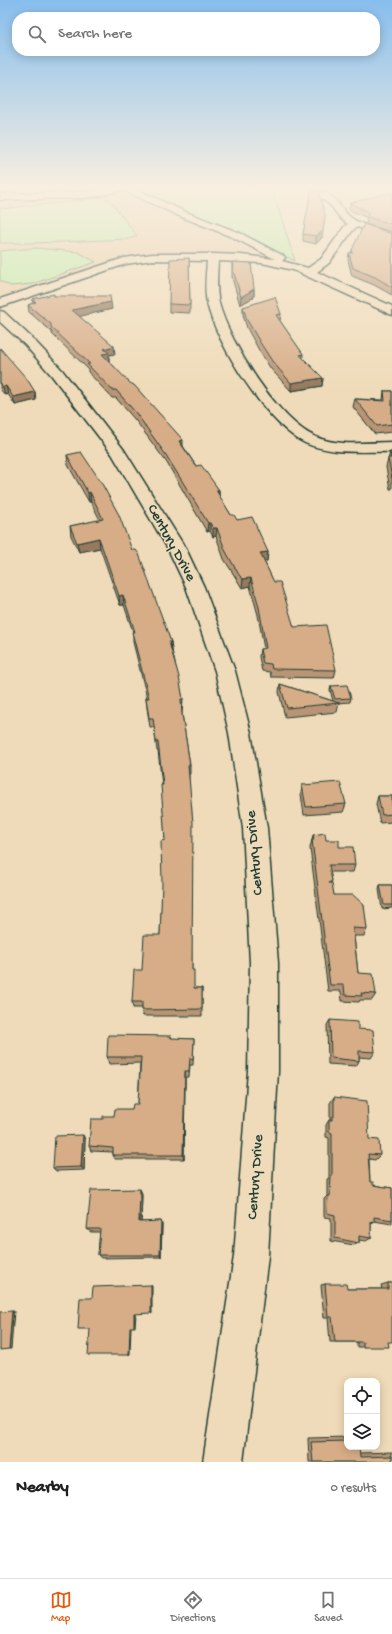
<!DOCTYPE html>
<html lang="en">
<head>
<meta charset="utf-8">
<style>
  body { margin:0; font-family:"Gochi Hand",sans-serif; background:#f2f2f2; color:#202124 }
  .controls { position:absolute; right:12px; bottom:12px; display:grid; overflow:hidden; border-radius:8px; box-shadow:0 2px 10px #0003 }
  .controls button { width:36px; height:36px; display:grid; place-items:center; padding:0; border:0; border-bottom:1px solid #e0e0e0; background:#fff; color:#202124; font:20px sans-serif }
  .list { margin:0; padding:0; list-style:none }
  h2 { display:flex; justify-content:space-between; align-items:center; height:52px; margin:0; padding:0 16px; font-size:17px }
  h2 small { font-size:13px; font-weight:400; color:#757577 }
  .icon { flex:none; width:22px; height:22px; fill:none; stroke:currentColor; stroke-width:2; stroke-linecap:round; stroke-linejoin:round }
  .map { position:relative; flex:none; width:392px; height:1462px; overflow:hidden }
  .search { position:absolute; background:#fff; box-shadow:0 2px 10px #0003; left:12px; right:12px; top:12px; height:44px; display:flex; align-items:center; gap:10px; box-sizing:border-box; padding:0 14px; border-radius:16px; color:#757577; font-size:15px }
  .sheet { height:116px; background:#fff }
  nav { display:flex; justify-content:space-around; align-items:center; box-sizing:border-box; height:56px; border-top:1px solid #e0e0e0; background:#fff; font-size:11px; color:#757577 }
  nav a { display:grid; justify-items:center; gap:2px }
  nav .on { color:#ea580c }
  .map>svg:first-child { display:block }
  .built { fill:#e8cdaa }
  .green { fill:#beecaa; stroke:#6e946f }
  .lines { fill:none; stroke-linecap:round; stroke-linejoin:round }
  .minor-casing { stroke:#1f3d34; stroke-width:3 }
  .minor { fill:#efdbb9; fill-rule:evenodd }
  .wall { fill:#b99575; stroke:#1f3d34 }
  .shaded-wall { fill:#96795f; stroke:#1f3d34 }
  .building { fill:#d7ad88; stroke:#1f3d34 }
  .labels { text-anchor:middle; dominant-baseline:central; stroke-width:3; stroke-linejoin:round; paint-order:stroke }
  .street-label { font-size:15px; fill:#1f3d34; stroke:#efdbb9 }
</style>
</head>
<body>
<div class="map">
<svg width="392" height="1462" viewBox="0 0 392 1462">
  <rect width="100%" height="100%" fill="#efdbb9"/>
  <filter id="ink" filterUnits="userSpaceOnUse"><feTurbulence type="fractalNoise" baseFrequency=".025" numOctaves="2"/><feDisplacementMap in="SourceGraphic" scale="8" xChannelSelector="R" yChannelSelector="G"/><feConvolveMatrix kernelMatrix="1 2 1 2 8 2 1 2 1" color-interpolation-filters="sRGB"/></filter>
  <g filter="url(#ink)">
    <polygon class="built" points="7,186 126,186 129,193 272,259 134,254 3,297 0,296 0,194"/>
    <g class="green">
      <polygon points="137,186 392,186 392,188 272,189 295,261 136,187"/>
      <polygon points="101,198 109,199 137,236 129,239 36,243 0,243 0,209"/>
      <polygon points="36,248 78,252 96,262 32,284 11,286 0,281 0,251"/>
    </g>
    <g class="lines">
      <defs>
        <g id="minor">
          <path d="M118,186H130L183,211L240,233L284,256L285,258L282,261L308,268L321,259L345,226L348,224L342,220L331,206L319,196L317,194L319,192C332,189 341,209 349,216C360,226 379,228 392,233V240L357,227L353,230L329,263L317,272L392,306V315L293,270L262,263L218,261C217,275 216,290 219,303C229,342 278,421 316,437C339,447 368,442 392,442V452C364,451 331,455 305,443C267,425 216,343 207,303C204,289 206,275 207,261L152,260L126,264L0,307V299L124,258L152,254H213L241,255L275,259L232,237L177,215L123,190L99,196L82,198L0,200V194L82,192Z"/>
          <polygon points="0,311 4,312 33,339 62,370 124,450 186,549 204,587 235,671 251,733 267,828 278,963 278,1071 268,1256 243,1462 203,1462 234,1256 248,1071 250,963 243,828 229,733 215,671 186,587 168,549 112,454 52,376 25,345 0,322"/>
        </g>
      </defs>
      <use href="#minor" class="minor-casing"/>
      <use href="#minor" class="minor"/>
    </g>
    <g class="wall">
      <polygon points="312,186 322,238 316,244 303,241 303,234"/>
      <polygon points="392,192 392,232 366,224 367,218 349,210 350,203"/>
      <polygon points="392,234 392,295 374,285 352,276 348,260 349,253 351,253 352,250"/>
      <polygon points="189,258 190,313 169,312 169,304"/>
      <polygon points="232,262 254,289 254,297 240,305 232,278"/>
      <polygon points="54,296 112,309 79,316 115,354 109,355 109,361 183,446 196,466 219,490 219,496 231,515 237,520 268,552 267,561 264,561 294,627 336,670 334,678 271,677 270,672 262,671 259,657 260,649 264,649 258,615 250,586 242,588 239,583 224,559 216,536 213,537 210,531 207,532 167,463 136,421 116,398 112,398 88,372 88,369 52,334 52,332 29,312 28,305 33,303 32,299"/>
      <polygon points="243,307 281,314 280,321 303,354 303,358 323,378 322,386 291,391 271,369 260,352 247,328 243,315"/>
      <polygon points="0,348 35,392 36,400 15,405 8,394 5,395 0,389"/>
      <polygon points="384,391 392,391 392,432 375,434 353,407 355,399 383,400"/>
      <polygon points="390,452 392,452 392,489 390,489 386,467"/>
      <polygon points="67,455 132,550 171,642 172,650 183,699 182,714 190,765 190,774 189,774 192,970 194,988 202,988 202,1016 143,1016 142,1008 133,1008 132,1002 142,970 160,935 165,840 162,785 158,751 157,751 154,727 150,727 147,708 146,698 147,698 133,642 133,632 124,605 120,605 100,548 79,552 71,536 70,526 100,520 91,502 89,502 68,465"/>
      <polygon points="280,684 333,701 330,690 331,686 351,698 350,702 338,703 339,703 337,712 285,717 279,692"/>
      <polygon points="302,785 346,804 343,812 304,815 301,794"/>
      <polygon points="378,796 392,796 392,822 380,823 376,804"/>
      <polygon points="313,835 339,847 355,865 353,872 330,872 332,881 331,883 334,895 367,929 364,936 354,936 358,973 376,994 372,1000 360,1000 359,1002 342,1001 341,991 328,991 310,848"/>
      <polygon points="380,885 392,885 392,908 382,909 379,889"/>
      <polygon points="330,1020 358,1029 375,1052 371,1058 359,1057 359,1061 356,1066 328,1064 327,1025"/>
      <polygon points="171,1036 172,1039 194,1039 193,1065 190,1065 189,1077 185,1077 184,1159 115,1159 113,1155 113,1152 91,1151 89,1146 103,1119 114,1116 132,1109 138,1104 140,1063 109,1064 107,1057"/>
      <polygon points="334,1097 369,1139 380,1155 375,1160 369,1159 370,1182 373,1185 392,1188 392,1224 374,1221 371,1224 371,1238 366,1241 359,1240 359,1243 354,1245 331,1241 331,1218 324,1217 324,1199 327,1196 327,1179 329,1178 329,1138 326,1137 326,1125 329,1120 330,1120 330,1103"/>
      <polygon points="85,1139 84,1170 56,1171 53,1168"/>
      <polygon points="140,1189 142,1194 141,1222 161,1221 162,1225 161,1257 101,1258 98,1255 100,1232 91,1232 87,1229"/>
      <polygon points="388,1283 392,1283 388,1342 363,1347 357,1347 357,1342 330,1342 328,1318 324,1318 321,1285 325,1284 347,1289 382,1289 381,1285"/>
      <polygon points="347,1437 347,1447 360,1453 392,1452 392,1462 309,1462 308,1438"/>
    </g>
    <g class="shaded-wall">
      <polygon points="325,215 322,238 316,244 316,236"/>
      <polygon points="254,289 254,297 240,305 241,297"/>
      <polygon points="111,302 112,309 73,318 72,310"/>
      <polygon points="114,346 115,354 109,355 109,361 103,362 102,354 104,349"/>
      <polygon points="323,378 322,386 291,391 291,383"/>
      <polygon points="6,386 8,394 5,395 3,387"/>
      <polygon points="35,392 36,400 15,405 13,397"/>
      <polygon points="183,440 183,448 179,441"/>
      <polygon points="216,490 219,490 219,498"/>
      <polygon points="90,492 91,502 89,502 88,493"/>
      <polygon points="208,523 210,523 210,531 207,532"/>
      <polygon points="213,528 217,528 216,536 213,537"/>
      <polygon points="99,538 100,548 79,552 77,543"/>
      <polygon points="268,552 267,561 259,562 260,553"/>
      <polygon points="251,578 250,586 242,588 243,579"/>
      <polygon points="123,595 124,605 120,605 119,596"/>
      <polygon points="169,642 171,642 172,651"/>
      <polygon points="185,1071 185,1077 184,1159 183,1155"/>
      <polygon points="83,1135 85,1139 84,1170 81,1167"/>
      <polygon points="140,1189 142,1194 141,1225 139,1222"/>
      <polygon points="161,1221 162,1225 161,1257 160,1255"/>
      <polygon points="151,1285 152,1286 152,1314 151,1313"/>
      <polygon points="12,1311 14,1311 11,1349 9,1349"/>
      <polygon points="134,1314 136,1314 135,1327 134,1327"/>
      <polygon points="130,1327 131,1327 130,1354 129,1355"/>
    </g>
    <g class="building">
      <polygon points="312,186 317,186 325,215 323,231 316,236 303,234"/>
      <polygon points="392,192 392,224 367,217 369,212 350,203"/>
      <polygon points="364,224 392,234 392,287 375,277 353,268 349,253 353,253 352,250"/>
      <polygon points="189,258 190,305 169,304 170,259"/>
      <polygon points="232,262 251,263 254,289 241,297 233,270"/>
      <polygon points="54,294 54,296 110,296 111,302 72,310 114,346 104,349 109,353 102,354 130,383 134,385 183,440 179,441 196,466 201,465 219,490 216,490 231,515 234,515 237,520 252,517 268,552 260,553 274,582 280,582 294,627 326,625 336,670 272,669 271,664 263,663 260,649 266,648 259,607 251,578 243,579 239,575 225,550 217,528 213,528 210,523 208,523 166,455 136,413 116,390 112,390 87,364 90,364 51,327 51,324 28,305 36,302 32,299"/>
      <polygon points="275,297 281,314 276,315 303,354 300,355 323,378 291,383 272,361 261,344 247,320 243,307"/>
      <polygon points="0,348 27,379 35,392 13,397 6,386 3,387 0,382"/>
      <polygon points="384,391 392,391 392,424 377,426 355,399 385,401"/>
      <polygon points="81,452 101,482 119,515 132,550 136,550 139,554 171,642 169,642 179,677 183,699 181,699 182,714 190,765 188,765 193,823 192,970 194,970 194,988 202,988 202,1009 142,1010 142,1002 132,1002 134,970 142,970 144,935 160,935 162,884 161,841 165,840 161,785 163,785 158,742 156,742 153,718 149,718 146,698 149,698 132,632 135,632 123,595 119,596 99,538 77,543 70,526 103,519 90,492 88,493 67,455"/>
      <polygon points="390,452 392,452 392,478 388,458 391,458"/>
      <polygon points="280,684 339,703 287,708"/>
      <polygon points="347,685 351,698 335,699 331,686"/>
      <polygon points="340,782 346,804 306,807 302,785"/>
      <polygon points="378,796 392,796 392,814 382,815"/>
      <polygon points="325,833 326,840 339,840 339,847 353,847 355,865 329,865 332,881 329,883 332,883 334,895 353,895 364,905 367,929 353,928 358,973 373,974 376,994 361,993 362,996 345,995 344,985 330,985 312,840 314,840 313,835"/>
      <polygon points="380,885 392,885 392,905 384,905"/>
      <polygon points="330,1020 358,1022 358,1029 373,1030 375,1052 359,1051 359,1061 331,1058"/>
      <polygon points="108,1035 171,1036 171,1038 194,1039 193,1059 190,1058 189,1071 185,1071 183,1155 113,1155 113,1148 89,1146 91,1119 103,1119 103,1116 114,1116 115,1109 132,1109 133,1104 138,1104 141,1057 107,1057"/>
      <polygon points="334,1097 367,1101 369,1139 379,1140 380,1155 368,1154 370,1182 373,1182 373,1185 392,1188 392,1220 374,1217 374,1222 371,1221 371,1238 359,1236 359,1243 335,1238 335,1215 327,1213 328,1196 330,1196 331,1175 332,1176 332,1133 329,1132 329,1120 332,1120 332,1117 334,1117"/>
      <polygon points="83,1135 81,1167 53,1168 55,1136"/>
      <polygon points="140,1189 139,1222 161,1221 160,1255 98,1255 100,1229 87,1229 91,1190"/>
      <polygon points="388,1283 392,1283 392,1342 388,1342 389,1347 363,1347 363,1342 335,1342 332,1317 328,1317 325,1284 346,1284 347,1289 388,1289"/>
      <polygon points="151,1285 151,1313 134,1314 134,1327 130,1327 129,1355 88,1355 90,1329 78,1329 80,1298 92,1298 93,1287"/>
      <polygon points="12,1311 9,1349 0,1350 0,1312"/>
      <polygon points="347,1441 347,1447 359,1447 360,1457 392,1456 392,1462 313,1462 311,1442"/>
    </g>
  </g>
  <linearGradient id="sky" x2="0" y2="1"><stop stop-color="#87beee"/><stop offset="0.48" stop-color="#f8efe0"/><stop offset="1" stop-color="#f8efe0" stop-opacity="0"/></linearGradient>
  <rect width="392" height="390" fill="url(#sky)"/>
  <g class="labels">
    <g class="street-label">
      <text transform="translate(171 543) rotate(61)">Century Drive</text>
      <text transform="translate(255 853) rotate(-95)">Century Drive</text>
      <text transform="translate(256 1177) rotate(-86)">Century Drive</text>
    </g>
  </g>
</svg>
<div class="controls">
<button><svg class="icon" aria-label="locate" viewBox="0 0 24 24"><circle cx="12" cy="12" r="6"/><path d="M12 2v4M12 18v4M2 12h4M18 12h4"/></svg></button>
<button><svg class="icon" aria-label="layers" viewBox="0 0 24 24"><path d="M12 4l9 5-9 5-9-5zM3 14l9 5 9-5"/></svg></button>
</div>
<div class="search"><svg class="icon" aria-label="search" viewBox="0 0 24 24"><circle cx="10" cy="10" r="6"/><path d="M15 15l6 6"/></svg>Search here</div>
</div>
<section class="sheet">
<h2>Nearby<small>0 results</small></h2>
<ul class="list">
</ul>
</section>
<nav>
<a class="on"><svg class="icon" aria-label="map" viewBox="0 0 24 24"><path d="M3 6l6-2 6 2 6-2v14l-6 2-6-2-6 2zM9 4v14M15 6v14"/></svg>Map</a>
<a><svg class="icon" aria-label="directions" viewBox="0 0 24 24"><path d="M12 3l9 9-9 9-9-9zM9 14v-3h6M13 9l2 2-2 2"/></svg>Directions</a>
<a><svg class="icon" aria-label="saved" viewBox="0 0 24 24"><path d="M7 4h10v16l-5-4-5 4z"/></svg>Saved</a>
</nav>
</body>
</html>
